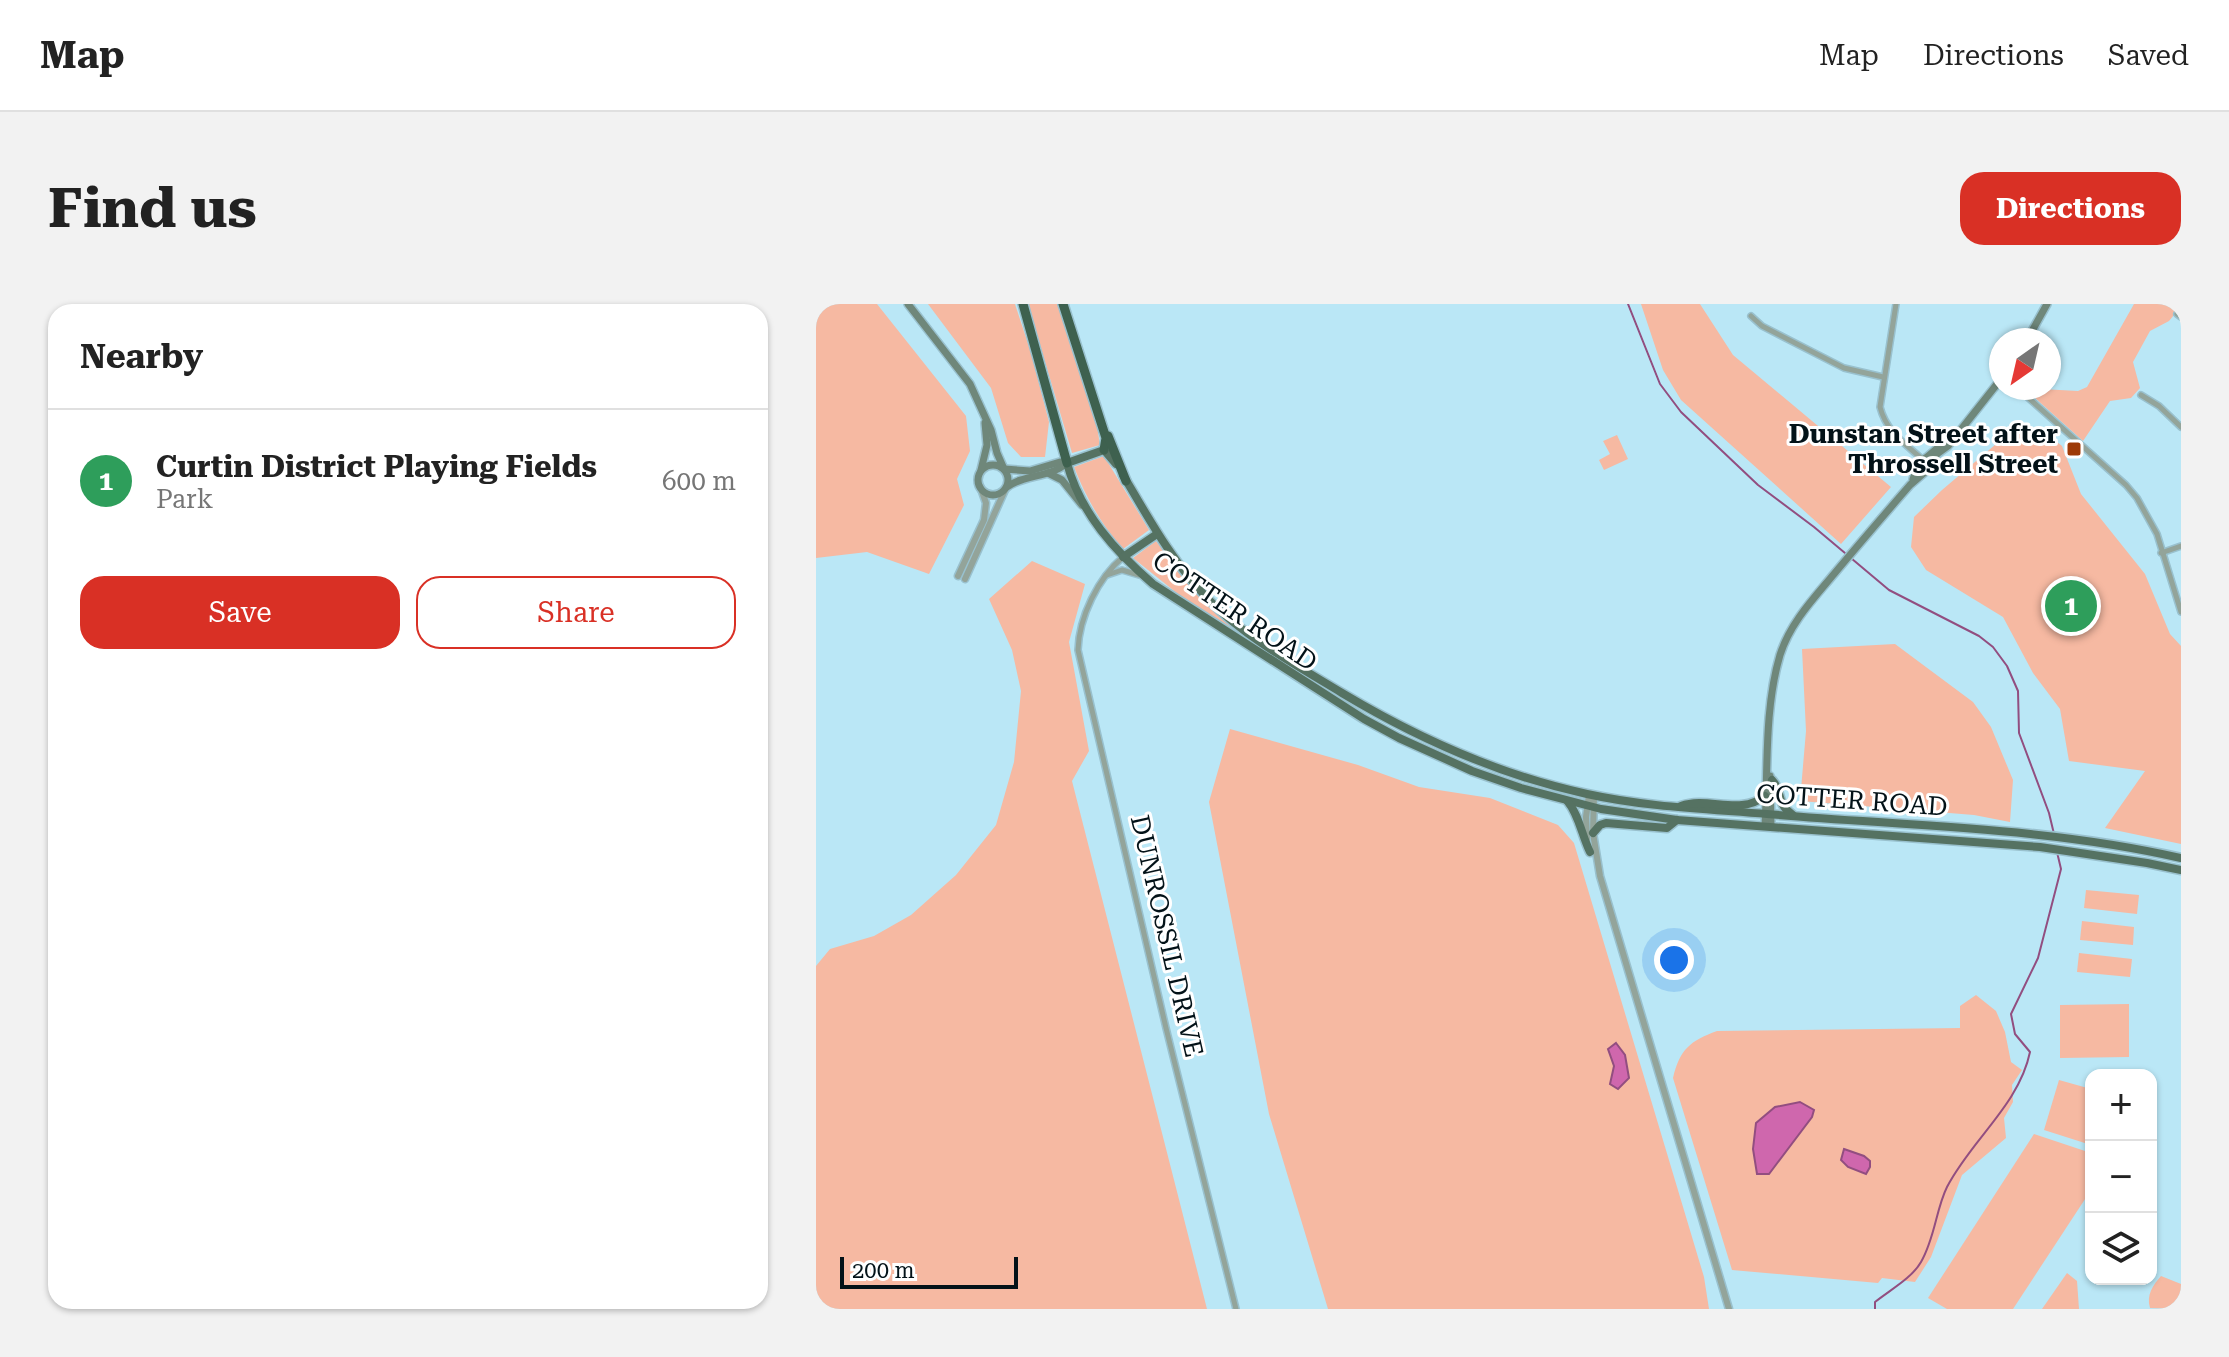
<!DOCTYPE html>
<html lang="en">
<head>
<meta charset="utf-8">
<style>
  body { margin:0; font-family:"Roboto Serif",serif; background:#f2f2f2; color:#222 }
  .controls { position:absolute; right:24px; bottom:24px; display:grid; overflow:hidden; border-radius:16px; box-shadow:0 2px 6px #0004 }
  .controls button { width:72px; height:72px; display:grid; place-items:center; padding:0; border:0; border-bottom:2px solid #e0e0e0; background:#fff; color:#222; font:40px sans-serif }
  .compass { position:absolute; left:1173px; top:24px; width:72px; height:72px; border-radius:50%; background:#fff; box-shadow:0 2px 6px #0004; rotate:214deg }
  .scale { position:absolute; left:24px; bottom:20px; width:178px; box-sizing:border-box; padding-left:8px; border:4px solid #031218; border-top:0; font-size:22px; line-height:28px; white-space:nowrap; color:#031218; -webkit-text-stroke:6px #fff; paint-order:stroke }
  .you { position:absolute; left:858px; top:656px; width:28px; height:28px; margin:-20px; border:6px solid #fff; border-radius:50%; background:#1a73e8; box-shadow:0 0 0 12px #1a73e833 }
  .badge { display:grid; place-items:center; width:52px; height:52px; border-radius:50%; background:#d93025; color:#fff; font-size:26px; font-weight:700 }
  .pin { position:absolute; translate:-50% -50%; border:4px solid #fff; box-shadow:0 2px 8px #0006 }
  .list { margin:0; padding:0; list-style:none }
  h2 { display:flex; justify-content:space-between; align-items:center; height:104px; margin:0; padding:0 32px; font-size:34px }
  h2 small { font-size:26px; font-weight:400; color:#767676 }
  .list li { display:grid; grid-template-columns:52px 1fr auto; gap:24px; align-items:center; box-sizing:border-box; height:144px; padding:0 32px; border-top:2px solid #e0e0e0 }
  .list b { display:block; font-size:30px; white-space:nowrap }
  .list p { margin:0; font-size:26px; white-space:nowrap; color:#767676 }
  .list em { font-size:26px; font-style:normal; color:#767676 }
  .actions { display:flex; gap:16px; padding:24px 32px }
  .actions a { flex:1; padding:18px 0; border:2px solid #d93025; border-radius:24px; text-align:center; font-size:28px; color:#d93025 }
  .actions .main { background:#d93025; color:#fff }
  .icon { flex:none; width:44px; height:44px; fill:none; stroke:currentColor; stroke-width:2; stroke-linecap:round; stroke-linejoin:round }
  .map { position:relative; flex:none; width:1365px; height:1005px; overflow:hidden; border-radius:24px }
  header { display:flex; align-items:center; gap:48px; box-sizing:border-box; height:112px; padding:0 40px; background:#fff; border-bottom:2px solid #e0e0e0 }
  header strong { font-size:38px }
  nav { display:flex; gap:44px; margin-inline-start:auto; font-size:28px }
  .intro { display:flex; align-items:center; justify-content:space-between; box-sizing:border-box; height:192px; padding:0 48px }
  h1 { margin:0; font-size:56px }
  .button { padding:20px 36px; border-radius:24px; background:#d93025; color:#fff; font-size:28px; font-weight:700 }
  main { display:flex; gap:48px; padding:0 48px }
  aside { flex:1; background:#fff; border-radius:24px; box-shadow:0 2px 6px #0004 }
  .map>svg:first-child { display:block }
  .green { fill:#f6b9a2 }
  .water { fill:#cf67ad; stroke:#924e80; stroke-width:2 }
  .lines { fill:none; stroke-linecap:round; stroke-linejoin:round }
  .stream { stroke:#924e80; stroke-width:2 }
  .minor-casing { stroke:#99c1ce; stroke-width:8 }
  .tertiary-casing { stroke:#99c1ce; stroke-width:9 }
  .secondary-casing { stroke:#99c1ce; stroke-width:10 }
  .primary-casing { stroke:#99c1ce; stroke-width:11 }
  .motorway-casing { stroke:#99c1ce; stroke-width:12 }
  .minor { stroke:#93a49a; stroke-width:5 }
  .tertiary { stroke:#93a49a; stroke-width:6 }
  .secondary { stroke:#6f877a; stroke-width:7 }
  .primary { stroke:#557262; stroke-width:8 }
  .motorway { stroke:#3e614f; stroke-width:9 }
  .poi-dot { fill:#9d3906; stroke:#fff; stroke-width:3 }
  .labels { text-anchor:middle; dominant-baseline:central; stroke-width:6; stroke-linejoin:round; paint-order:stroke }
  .poi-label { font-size:26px; font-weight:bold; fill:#031218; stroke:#fff; text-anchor:end }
  .street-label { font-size:26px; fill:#031218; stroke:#fff }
</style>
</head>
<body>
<header>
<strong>Map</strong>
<nav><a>Map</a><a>Directions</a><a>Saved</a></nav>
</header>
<div class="intro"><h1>Find us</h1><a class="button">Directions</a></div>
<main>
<aside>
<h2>Nearby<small></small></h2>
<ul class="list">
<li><span class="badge" style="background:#2e9e5b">1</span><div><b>Curtin District Playing Fields</b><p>Park</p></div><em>600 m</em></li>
</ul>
<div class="actions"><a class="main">Save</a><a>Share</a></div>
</aside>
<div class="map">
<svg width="1365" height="1005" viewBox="0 0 1365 1005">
  <rect width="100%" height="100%" fill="#bae7f6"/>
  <g class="green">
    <polygon points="0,0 61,0 150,112 154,147 141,175 148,201 113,270 51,248 0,254"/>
    <polygon points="112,0 199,0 215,49 233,118 229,153 205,153 192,139 175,84"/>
    <polygon points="212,0 242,0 281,122 284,141 256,149"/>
    <polygon points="825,0 884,0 917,51 1075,183 1025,240 865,96 847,66"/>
    <polygon points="1318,0 1361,0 1363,5 1353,17 1334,27 1317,58 1324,84 1315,94 1294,97 1267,137 1208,84 1262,87 1271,83"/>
    <polygon points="1226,126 1246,142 1265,190 1329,270 1354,330 1365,342 1365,540 1289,524 1329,467 1253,457 1244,405 1217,369 1187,313 1110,266 1095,243 1098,213 1126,186 1193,129"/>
    <polygon points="801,131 812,155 788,166 783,156 794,150 787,137"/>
    <path d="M288,152L333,226L307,245C285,220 270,194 258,163Z"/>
    <polygon points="340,237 376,285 432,333 377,302 317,254"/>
    <polygon points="216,257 269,280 253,338 273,447 256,477 391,1005 0,1005 0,662 14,645 58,632 95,611 140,571 180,521 198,458 205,387 196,346 173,295"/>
    <polygon points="1079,340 1157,398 1175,423 1197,476 1194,518 1158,511 984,497 990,427 986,345"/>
    <polygon points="414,425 542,461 603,483 674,494 742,521 758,539 888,973 893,1005 512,1005 453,810 393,498"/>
    <polygon points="1270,586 1323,591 1321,610 1268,604"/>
    <polygon points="1266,617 1318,623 1317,641 1264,636"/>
    <polygon points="1263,649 1316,655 1314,673 1261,668"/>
    <path d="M1160,691L1180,707L1189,728L1195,758L1206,766L1196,781L1197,798L1188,814L1190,834L1146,871L1115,953L1099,978L1066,974L1062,979L916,966L857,774C864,745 874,737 901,727L1144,724V702Z"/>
    <polygon points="1313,700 1313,753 1244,754 1244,701"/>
    <polygon points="1243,776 1275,785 1275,841 1228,826"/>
    <polygon points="1218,830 1275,849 1275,886 1197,1005 1131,1005 1112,994"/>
    <polygon points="1251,969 1261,977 1263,1005 1226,1005"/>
    <path d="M1345,972L1365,980V1005L1334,1004C1330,991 1337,981 1345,972Z"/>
  </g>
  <g class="water">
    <polygon points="800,739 809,751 813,774 802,785 794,780 798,762 792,745"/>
    <polygon points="984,798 998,806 996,813 953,870 941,870 937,845 940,819 959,803"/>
    <polygon points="1028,845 1048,852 1054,857 1054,863 1050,870 1032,863 1025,856"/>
  </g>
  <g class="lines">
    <g class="stream">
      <polyline points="812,0 844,80 865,108 942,181 998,223 1073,286 1163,332 1177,343 1191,362 1202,387 1203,429 1233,509 1238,530"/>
      <path d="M1059,1005V998C1074,986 1096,974 1105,958C1119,934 1120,905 1131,883C1155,836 1203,801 1214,748L1199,730L1195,710L1222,654L1245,565L1241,548"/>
    </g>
    <defs>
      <g id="minor">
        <path d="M1080,0L1064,103C1070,127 1088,139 1106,155"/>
        <polyline points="1361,10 1365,13"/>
        <polyline points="935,12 946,22 1028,64 1067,73"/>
        <polyline points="1198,84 1208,90 1310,181 1321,194 1341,230 1365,308"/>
        <polyline points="1325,91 1343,102 1365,123"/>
        <polyline points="1345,249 1365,242"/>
        <path d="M307,253C282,274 263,313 262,346L350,724L420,1005"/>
        <polyline points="291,271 306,266 323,271"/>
      </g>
      <g id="tertiary">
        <polyline points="142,272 168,216 170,199 164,182"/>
        <polyline points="149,275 189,186"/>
        <polyline points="778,492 777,529 784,572 913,1005"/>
        <polyline points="771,535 770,513 773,491"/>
      </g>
      <g id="secondary">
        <polyline points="92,0 154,80 175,126 181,149 188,165"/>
        <polyline points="1211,36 1231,0"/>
        <polyline points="1110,154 1138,130"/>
        <polyline points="1116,160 1121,150 1132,142 1185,75"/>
        <circle cx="177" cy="176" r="15"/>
        <polyline points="188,165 214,167 244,158 251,159"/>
        <polyline points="165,166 171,141 169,119"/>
        <polyline points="232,169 246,176 266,201"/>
        <polyline points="1097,175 1104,157 1110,154 1116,158 1116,162 1113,167 1107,167 1103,163"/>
        <path d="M191,183C208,170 234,174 251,159"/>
        <polyline points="954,472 955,523"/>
        <path d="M949,522C952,467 948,405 964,351C974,319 998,294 1018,270C1043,240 1069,210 1094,181L1109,168"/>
      </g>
      <g id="primary">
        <path d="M300,160L288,146L251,159C264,209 300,248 337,280L548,415L583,434L656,467L705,484L785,505L861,516L1224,543L1331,559L1365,566"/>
        <path d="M307,171C333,215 357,259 393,296C430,334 480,361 526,389C603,435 683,471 771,490C830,503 890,505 951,510C1090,522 1229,523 1365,554"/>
        <polyline points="307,253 341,230"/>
        <path d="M956,476C967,487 959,499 977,511"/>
        <path d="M752,498C763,511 766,532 774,548"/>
        <path d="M865,502C892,492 924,512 949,492"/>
        <polyline points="777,529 784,521 790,519 851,524 861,516"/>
      </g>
      <g id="motorway">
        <polyline points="207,0 251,159"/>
        <polyline points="247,0 290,134 288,146"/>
        <polyline points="292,132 310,177"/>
      </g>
    </defs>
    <use href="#minor" class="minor-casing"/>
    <use href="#tertiary" class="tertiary-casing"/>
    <use href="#secondary" class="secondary-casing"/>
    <use href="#primary" class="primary-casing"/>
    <use href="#motorway" class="motorway-casing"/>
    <use href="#minor" class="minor"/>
    <use href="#tertiary" class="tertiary"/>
    <use href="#secondary" class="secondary"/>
    <use href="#primary" class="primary"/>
    <use href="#motorway" class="motorway"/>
  </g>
  <rect class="poi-dot" x="1250" y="137" width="16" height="16" rx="4"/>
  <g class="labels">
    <g class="poi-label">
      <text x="1242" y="130">Dunstan Street after<tspan x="1242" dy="30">Throssell Street</tspan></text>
    </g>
    <g class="street-label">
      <text transform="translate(419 307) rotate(34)">COTTER ROAD</text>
      <text transform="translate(1036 496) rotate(4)">COTTER ROAD</text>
      <text transform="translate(351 632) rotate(77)">DUNROSSIL DRIVE</text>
    </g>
  </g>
</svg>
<div class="controls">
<button>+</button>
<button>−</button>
<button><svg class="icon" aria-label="layers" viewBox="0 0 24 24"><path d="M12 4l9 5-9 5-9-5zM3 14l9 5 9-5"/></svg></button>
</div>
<svg class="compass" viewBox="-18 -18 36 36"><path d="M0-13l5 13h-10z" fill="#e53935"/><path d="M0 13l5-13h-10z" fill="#767676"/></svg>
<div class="scale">200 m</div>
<div class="you"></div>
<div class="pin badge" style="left:1255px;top:302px;background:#2e9e5b">1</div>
</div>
</main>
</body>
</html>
